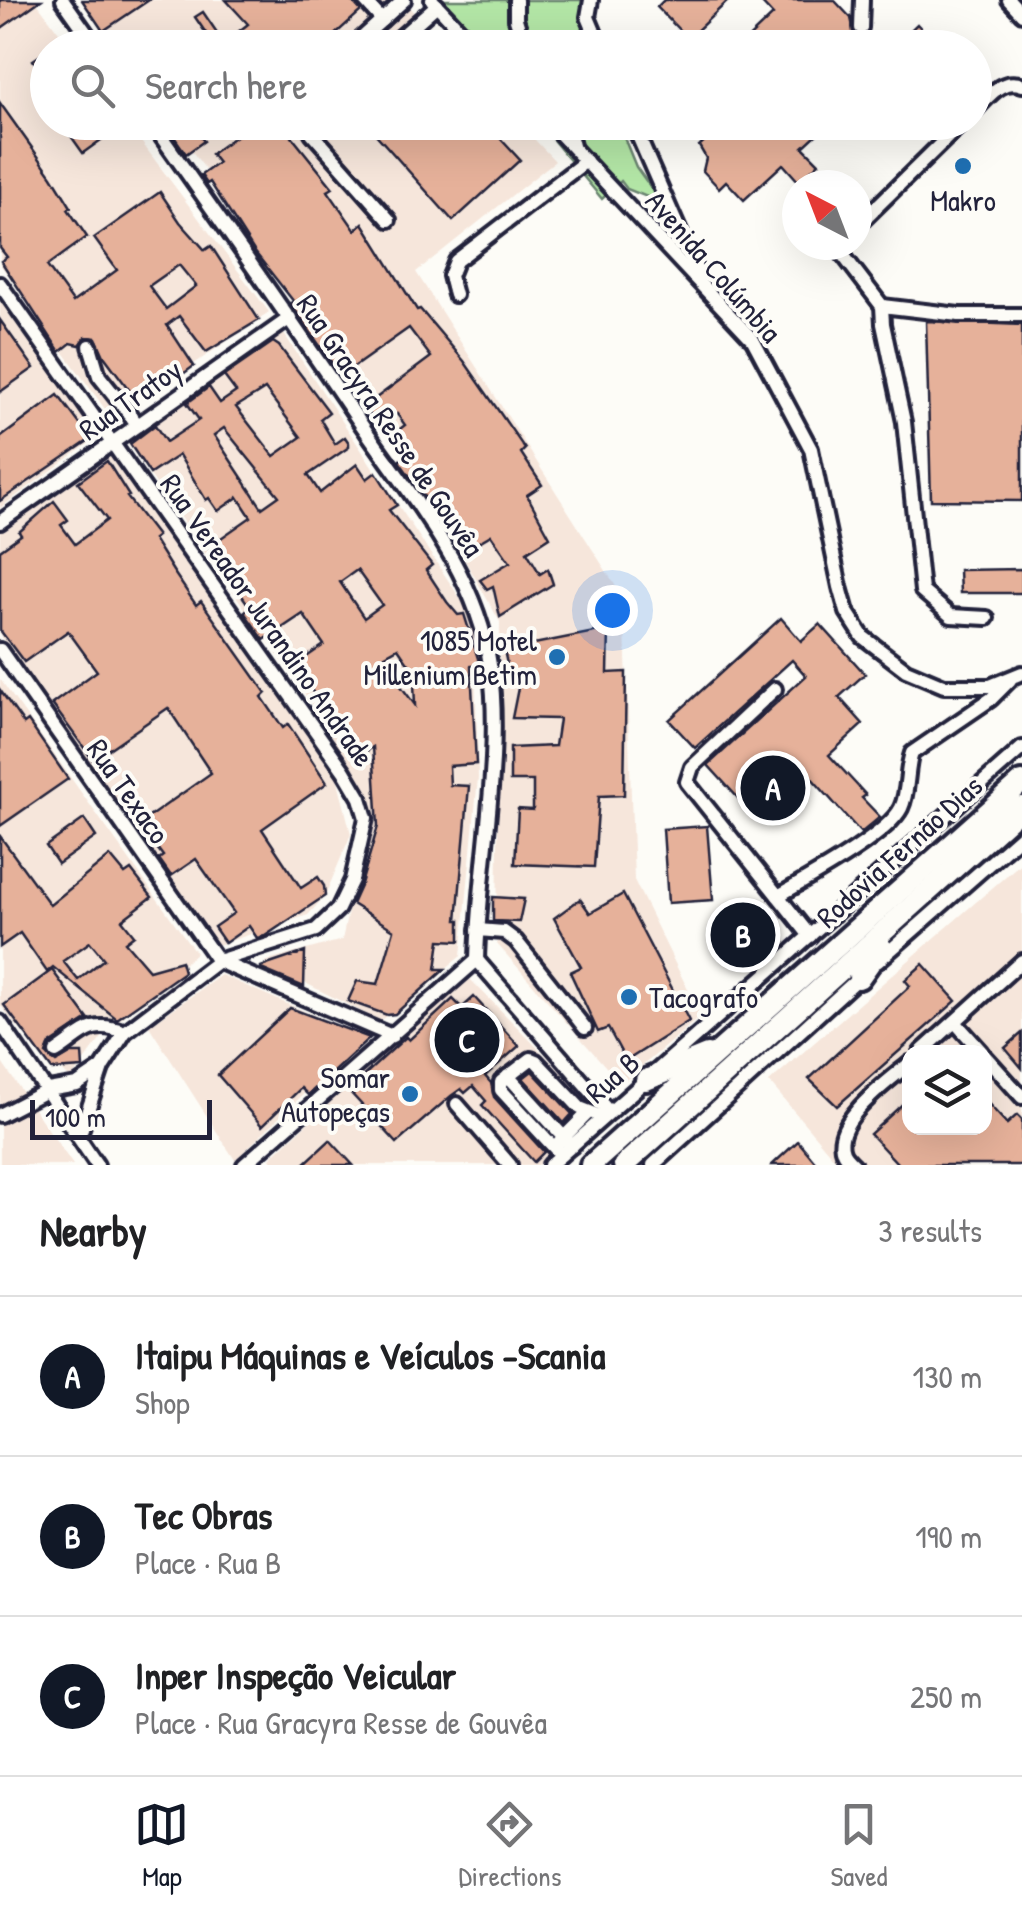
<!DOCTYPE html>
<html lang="en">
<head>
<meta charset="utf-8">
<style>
  body { margin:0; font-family:"Patrick Hand",sans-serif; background:#f2f2f2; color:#202124 }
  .controls { position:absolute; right:30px; bottom:30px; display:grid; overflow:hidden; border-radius:20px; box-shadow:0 10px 40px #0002 }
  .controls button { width:90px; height:90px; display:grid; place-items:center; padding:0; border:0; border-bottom:2px solid #e0e0e0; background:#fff; color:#202124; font:50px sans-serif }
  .compass { position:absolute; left:782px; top:170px; width:90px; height:90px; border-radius:50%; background:#fff; box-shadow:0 10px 40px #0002; rotate:318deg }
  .scale { position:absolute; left:30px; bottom:25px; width:182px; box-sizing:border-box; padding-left:10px; border:5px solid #22223b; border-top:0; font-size:28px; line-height:35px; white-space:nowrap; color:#22223b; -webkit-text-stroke:8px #fdfcf7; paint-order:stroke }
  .you { position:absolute; left:612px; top:610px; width:35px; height:35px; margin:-25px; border:8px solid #fff; border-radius:50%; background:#1a73e8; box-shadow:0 0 0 15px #1a73e833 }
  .badge { display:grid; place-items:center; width:65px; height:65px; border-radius:50%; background:#111827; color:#fff; font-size:32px; font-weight:700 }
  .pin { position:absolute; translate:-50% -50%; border:5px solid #fff; box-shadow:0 2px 10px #0006 }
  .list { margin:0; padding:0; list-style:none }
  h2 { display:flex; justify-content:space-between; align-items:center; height:130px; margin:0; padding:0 40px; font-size:42px }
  h2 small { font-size:32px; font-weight:400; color:#757577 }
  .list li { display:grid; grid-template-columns:65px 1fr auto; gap:30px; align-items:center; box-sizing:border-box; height:160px; padding:0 40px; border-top:2px solid #e0e0e0 }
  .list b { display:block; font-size:38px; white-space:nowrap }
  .list p { margin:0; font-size:32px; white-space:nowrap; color:#757577 }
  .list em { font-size:32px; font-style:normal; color:#757577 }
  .icon { flex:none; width:55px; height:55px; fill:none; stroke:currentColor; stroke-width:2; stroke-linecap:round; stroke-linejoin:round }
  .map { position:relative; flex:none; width:1022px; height:1165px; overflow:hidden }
  .search { position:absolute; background:#fff; box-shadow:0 10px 40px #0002; left:30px; right:30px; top:30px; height:110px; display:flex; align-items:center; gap:25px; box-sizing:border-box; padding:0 35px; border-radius:55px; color:#757577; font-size:38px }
  .sheet { height:610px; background:#fff }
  nav { display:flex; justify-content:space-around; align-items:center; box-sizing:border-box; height:140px; border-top:2px solid #e0e0e0; background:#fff; font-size:28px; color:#757577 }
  nav a { display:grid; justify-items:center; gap:5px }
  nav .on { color:#111827 }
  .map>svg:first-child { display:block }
  .built { fill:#f6e6db; fill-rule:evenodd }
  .green { fill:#b3e6a6; stroke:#6a8470; stroke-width:2.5 }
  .building { fill:#e6b19a; stroke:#22223b; stroke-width:2.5; fill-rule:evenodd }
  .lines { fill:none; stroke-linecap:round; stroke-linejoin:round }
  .minor-casing { stroke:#22223b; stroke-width:20 }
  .highway-casing { stroke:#22223b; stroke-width:28 }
  .minor { stroke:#fdfcf7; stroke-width:12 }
  .highway { stroke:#fdfcf7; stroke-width:20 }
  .poi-dot { fill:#1f6fb2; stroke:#fdfcf7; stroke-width:4 }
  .labels { text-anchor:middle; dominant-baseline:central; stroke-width:8; stroke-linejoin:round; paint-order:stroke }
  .poi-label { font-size:30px; fill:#22223b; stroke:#fdfcf7; text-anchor:end }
  .street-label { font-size:30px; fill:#22223b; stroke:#fdfcf7 }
</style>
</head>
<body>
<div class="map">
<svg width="1022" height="1165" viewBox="0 0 1022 1165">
  <rect width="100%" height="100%" fill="#fdfcf7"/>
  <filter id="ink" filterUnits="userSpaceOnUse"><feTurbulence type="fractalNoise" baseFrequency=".01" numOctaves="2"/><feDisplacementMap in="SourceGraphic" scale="20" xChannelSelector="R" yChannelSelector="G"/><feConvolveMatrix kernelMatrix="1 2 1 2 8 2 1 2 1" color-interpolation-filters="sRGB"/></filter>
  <g filter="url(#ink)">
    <g class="built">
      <polygon points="0,0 35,0 70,47 48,48 48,122 127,123 269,312 113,420 0,264"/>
      <polygon points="81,0 402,0 447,47 116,47"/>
      <polygon points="171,123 519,123 555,161 416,272 624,599 634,880 701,1016 621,1084 497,944 500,622 366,385"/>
      <polygon points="0,298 99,436 0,508"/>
      <polygon points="282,331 474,619 478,778 461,956 380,1021 264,962 342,940 371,805 362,783 292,675 125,440"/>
      <polygon points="109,451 337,777 351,834 325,896 308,915 218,945 0,635 0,531"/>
      <polygon points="0,679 196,953 106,1032 71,1079 13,1022 0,1004"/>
      <path d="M1022,862V1165H840L769,1082ZM910,1052H984V1128H910Z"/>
      <polygon points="221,975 363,1037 235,1160 149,1026"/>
      <polygon points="467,976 580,1091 596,1114 538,1165 275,1165 270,1158"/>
      <polygon points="0,1060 73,1165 0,1165"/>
    </g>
    <g class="green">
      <polygon points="437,0 585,0 583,36 587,47 477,47"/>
      <polygon points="539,123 618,123 636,167 662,203 627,189 621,181 602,199"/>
    </g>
    <g class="building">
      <polygon points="0,0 41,0 0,29"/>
      <polygon points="82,0 149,0 103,31"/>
      <polygon points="226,0 351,0 361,11 320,48 216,48 195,17 203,12 224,43 248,24"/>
      <polygon points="664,0 729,0 688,39 657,7"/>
      <polygon points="759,0 834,0 851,18 855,36 868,35 879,48 738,48 773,15"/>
      <polygon points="917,24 930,38 920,48 892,48"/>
      <polygon points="48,50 48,82 33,60"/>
      <path d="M0,103L52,176L71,207L68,209L87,237L47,266L73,302L117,270L94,238L160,192L180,222L205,250L211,246L259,320L206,352L179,316L167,325L194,366L183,374L179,367L136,399L104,356L96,338L86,337L80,345L71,343L60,352L1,261L7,257L0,248ZM179,265L196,286L166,309L149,286Z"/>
      <polygon points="61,122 126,122 83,153"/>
      <polygon points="164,122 188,122 204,141 186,154"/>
      <polygon points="255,122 280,122 333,188 328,191 355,230 363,223 417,310 420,309 464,361 525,449 521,453 542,485 527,495 550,537 527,552 540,574 548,569 553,584 500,617 493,586 487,589 480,580 510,562 491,535 472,546 467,538 458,545 399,461 410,451 396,432 405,425 397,414 388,420 383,414 375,420 364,407 431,357 409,328 341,376 290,303 294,302 254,251 210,182 207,184 201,175 218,163 211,154"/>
      <polygon points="365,122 485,122 520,160 453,221"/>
      <polygon points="712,122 830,122 803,147 819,163 799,182 783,164 744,200 726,181 719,188 703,171 706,158 699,146 718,129"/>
      <polygon points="0,320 34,368 0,392"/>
      <polygon points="926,321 1022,325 1022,501 931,500"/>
      <path d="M273,342L279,346L329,412L320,419L335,444L345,437L349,443V447L308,475L320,493L357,464L367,479L376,472L397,505L389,510L432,565L426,570L447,602L458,615L464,614L480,665L471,666L476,764L449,766L450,785L469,786L457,920H460V941L440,940L436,969H445L395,1014L387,1015L348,1001L357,981L378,984L394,930L352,904L361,884L378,826L373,747L356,758L295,665L324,645L303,614L264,640L244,612L250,607L208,547L251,517L238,497L218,511L209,498L206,500L179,455L150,474L130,444L155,425L166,442L199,420L187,403L209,387L220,403L236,392L224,376ZM265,389L301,437L274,456L236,407ZM224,428L279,496L262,508L214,435ZM357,570L382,605L364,618L340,582ZM398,648L422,683H414L415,705L380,658Z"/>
      <polygon points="58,395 91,439 0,501 0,438"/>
      <polygon points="107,461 129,496 127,497 157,536 153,539 173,571 196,605 201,601 266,693 262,697 283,728 288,724 327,783 262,829 301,888 318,877 324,886 325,896 265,936 257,938 249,926 225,943 214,927 234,913 196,859 171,876 159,859 163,856 139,824 211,773 168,708 93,760 52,704 97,671 68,631 24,662 0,630 0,550 21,535 19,532 54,501 68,520 61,525 75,544 107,520 78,482"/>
      <polygon points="1022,569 1022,593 960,593 959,570"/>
      <polygon points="781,618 801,641 820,624 865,674 839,697 863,724 829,755 866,795 862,798 880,817 861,833 809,775 759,821 708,765 806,676 792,660 695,748 669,720"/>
      <polygon points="609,629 608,673 626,672 624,795 599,796 594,867 515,864 518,809 533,810 533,781 510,781 510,748 555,746 559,719 512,718 521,673 509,674 504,650"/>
      <polygon points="0,690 24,724 28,721 68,779 0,826"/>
      <polygon points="84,819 96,837 58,864 46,846"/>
      <polygon points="707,826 713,900 668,903 663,829"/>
      <path d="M0,836L50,905L110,856L125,874L131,870L152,897L122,920L134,935L125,942L149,970L181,961L184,972L117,1019L53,967L47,972L20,933L0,947ZM90,942L104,959L78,980L63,961Z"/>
      <polygon points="623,894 689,1021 626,1061 608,1028 598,1032 570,972 581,967 554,918 580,899 590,913"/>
      <polygon points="493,897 524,899 519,922 493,921"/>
      <polygon points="750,907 771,930 736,962 715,939"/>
      <polygon points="305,952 304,987 261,969 261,967"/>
      <polygon points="923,964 956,1001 837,1106 809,1079 910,986 905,980"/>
      <polygon points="52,970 88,1019 50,1044 46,1054 56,1062 72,1053 82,1053 83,1068 52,1070 4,1005"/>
      <polygon points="474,997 519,1046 485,1076 491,1083 494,1097 544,1152 534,1162 482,1105 486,1101 473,1086 465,1093 461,1089 451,1096 397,1143 348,1090 406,1037 409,1040 453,999 462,1008"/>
      <polygon points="290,1008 370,1038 308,1095 301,1088 262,1126 218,1075"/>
      <polygon points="1022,1033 1022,1068 1005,1048"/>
      <polygon points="532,1071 572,1114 564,1123 523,1078"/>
      <polygon points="910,1097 910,1128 984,1128 984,1099 1007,1124 1017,1115 1022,1120 1022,1165 899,1165 870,1134"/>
      <polygon points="330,1140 353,1165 303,1165"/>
      <polygon points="798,1141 818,1165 772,1165"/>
    </g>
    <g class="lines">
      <defs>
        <g id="minor">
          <polyline points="63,0 97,48"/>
          <polyline points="364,0 382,20"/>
          <polyline points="432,0 477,48"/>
          <polyline points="516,0 516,19 525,48"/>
          <polyline points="591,0 588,17 601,48"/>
          <polyline points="1009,0 1022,14"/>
          <polyline points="861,28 862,0"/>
          <polyline points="351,48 404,0"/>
          <polyline points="388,48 437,5"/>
          <path d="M974,111C989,97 1001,77 1022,85"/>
          <path d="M151,122C221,221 291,320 359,421C411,497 477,572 490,665C503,757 479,866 477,960L244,1165"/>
          <polyline points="312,122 312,133 389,220"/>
          <polyline points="549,122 753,340 811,449 840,587 847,612 863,637 906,670 944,686 990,686 1022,673"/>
          <polyline points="567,122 573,146"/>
          <polyline points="632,122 698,273"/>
          <polyline points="857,226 963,122"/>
          <polyline points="840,245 840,251 882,306 883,324 904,422 922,591 951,616 987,618"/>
          <polyline points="0,284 344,771 360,798 366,818 352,880 338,909 316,930 218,961 125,1032 102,1068 79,1137"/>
          <polyline points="455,295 450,276 456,261 586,161"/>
          <polyline points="882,306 959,315 1022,315"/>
          <polyline points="90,346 99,376 138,425"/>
          <polyline points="0,522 290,318"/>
          <polyline points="0,650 218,961 392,1036"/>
          <polyline points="775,689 692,767 687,782 778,896"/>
          <polyline points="478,930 504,932 516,941 585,1028"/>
          <path d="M810,936L778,896C807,879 887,836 901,808C909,792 906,770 912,753L991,699L1010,680"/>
          <polyline points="477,960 609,1112"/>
          <polyline points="877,962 1022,835"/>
          <polyline points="0,1022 97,1165"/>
          <polyline points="955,1022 982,1052"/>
          <path d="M56,1052C83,1035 90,1018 125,1032"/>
          <polyline points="921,1052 1022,961"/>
          <polyline points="984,1055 1022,1097"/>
          <polyline points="508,1076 572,1146"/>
          <polyline points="457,1104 510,1165"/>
          <polyline points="0,1115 48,1090 77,1085 102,1068"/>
          <polyline points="559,1142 589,1112"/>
          <polyline points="561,1155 501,1090 501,1082 531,1059 536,1061 580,1108 603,1117"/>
          <polyline points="550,1165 1022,748"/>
          <polyline points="653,1165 862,975"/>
          <path d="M854,1165C850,1161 845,1157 843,1152C831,1121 889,1081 910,1063"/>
        </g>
        <g id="highway">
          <polyline points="859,978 881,947"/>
          <polyline points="646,1080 707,1055"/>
          <polyline points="591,1165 1022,782"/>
          <polyline points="624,1165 1022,807"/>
        </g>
      </defs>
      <use href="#minor" class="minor-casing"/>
      <use href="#highway" class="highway-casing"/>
      <use href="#minor" class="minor"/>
      <use href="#highway" class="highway"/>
    </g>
  </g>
  <g class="poi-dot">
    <circle cx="963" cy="166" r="10"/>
    <circle cx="557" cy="657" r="10"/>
    <circle cx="629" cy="997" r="10"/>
    <circle cx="410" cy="1094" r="10"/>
  </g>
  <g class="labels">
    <g class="poi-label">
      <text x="963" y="200" text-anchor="middle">Makro</text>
      <text x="537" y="640">1085 Motel<tspan x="537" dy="34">Millenium Betim</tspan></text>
      <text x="649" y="997" text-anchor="start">Tacografo</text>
      <text x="390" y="1077">Somar<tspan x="390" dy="34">Autopeças</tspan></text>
    </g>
    <g class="street-label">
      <text transform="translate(714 266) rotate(49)">Avenida Colúmbia</text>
      <text transform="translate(130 399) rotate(-35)">Rua Tratoy</text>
      <text transform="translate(391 425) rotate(56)">Rua Gracyra Resse de Gouvêa</text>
      <text transform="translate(268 620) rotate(55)">Rua Vereador Jurandino Andrade</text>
      <text transform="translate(129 791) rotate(55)">Rua Texaco</text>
      <text transform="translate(899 851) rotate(-42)">Rodovia Fernão Dias</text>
      <text transform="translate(612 1077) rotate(-41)">Rua B</text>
    </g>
  </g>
</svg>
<div class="controls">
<button><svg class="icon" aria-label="layers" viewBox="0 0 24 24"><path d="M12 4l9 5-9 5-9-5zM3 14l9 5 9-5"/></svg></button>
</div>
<svg class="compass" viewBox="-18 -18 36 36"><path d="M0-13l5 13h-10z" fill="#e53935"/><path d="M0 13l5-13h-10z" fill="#757577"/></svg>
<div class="scale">100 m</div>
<div class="you"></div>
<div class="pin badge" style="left:773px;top:788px">A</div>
<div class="pin badge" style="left:743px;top:935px">B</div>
<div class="pin badge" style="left:467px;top:1040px">C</div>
<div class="search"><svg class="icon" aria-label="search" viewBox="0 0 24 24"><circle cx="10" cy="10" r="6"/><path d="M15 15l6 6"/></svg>Search here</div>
</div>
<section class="sheet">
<h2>Nearby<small>3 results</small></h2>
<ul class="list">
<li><span class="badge">A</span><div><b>Itaipu Máquinas e Veículos -Scania</b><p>Shop</p></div><em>130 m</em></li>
<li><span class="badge">B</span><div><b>Tec Obras</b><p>Place · Rua B</p></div><em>190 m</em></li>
<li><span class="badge">C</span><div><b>Inper Inspeção Veicular</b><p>Place · Rua Gracyra Resse de Gouvêa</p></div><em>250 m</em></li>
</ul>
</section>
<nav>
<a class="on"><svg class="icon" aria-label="map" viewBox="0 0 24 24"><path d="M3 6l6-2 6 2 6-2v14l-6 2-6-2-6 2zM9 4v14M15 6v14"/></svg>Map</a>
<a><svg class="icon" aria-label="directions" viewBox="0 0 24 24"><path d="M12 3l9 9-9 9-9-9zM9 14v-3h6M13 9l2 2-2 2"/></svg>Directions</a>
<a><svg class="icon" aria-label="saved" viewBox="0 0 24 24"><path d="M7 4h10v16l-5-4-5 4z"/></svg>Saved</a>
</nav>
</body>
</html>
